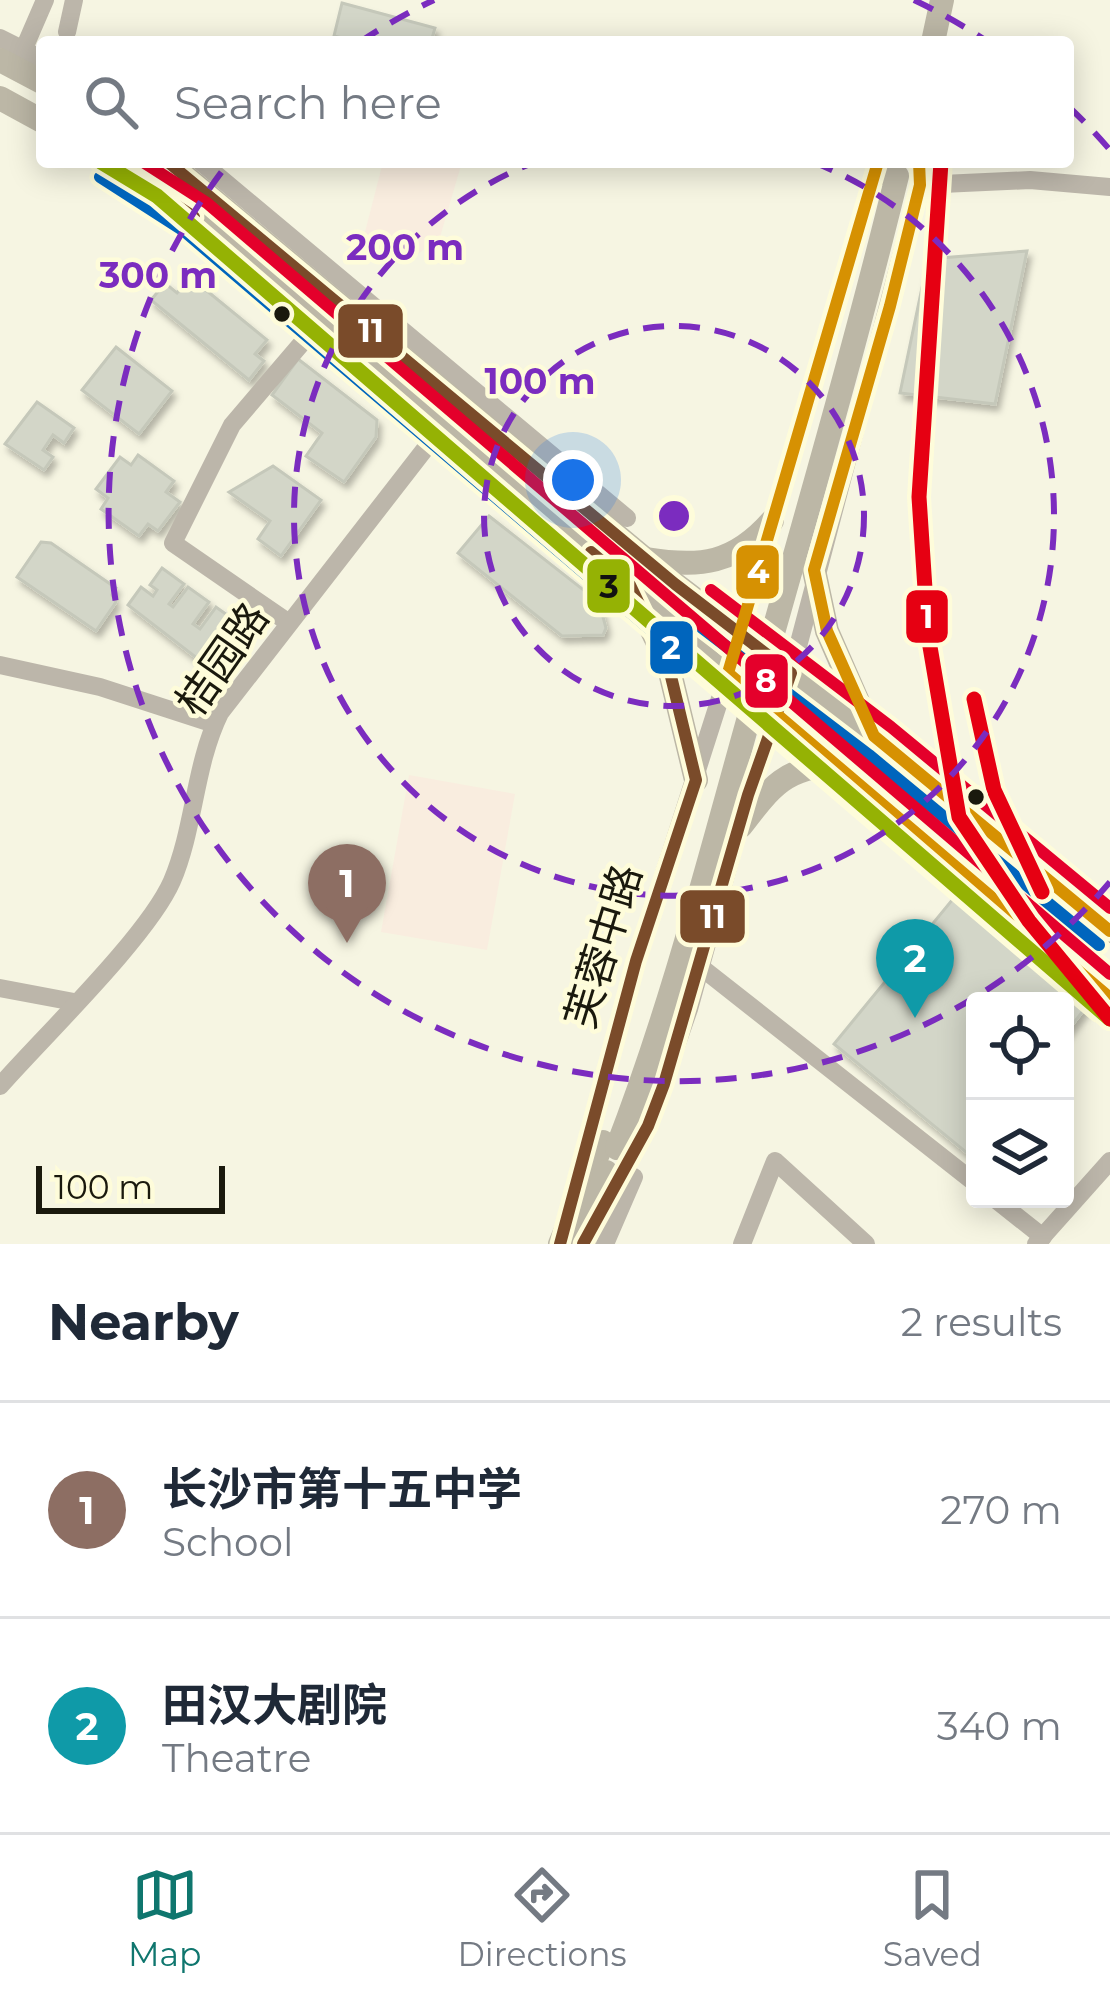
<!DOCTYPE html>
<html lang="en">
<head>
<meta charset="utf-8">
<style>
  body { margin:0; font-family:Montserrat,"Noto Sans SC",sans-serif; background:#f2f2f3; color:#1f2937 }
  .controls { position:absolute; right:36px; bottom:36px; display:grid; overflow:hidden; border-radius:12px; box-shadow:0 6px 30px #0003 }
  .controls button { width:108px; height:108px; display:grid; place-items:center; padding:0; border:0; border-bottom:3px solid #e0e1e3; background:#fff; color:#1f2937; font:60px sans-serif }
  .scale { position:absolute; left:36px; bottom:30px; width:189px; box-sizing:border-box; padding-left:12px; border:6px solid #1a190d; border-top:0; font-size:33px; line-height:42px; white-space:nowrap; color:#1a190d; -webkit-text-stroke:9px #fefcda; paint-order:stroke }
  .you { position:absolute; left:573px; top:480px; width:42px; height:42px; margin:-30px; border:9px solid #fff; border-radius:50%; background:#1a73e8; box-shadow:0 0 0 18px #1a73e833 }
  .badge { display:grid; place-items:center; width:78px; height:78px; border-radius:50%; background:#0f766e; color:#fff; font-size:39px; font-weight:700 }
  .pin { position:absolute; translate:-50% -99px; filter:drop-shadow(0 3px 6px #0008) }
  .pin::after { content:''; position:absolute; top:63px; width:42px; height:36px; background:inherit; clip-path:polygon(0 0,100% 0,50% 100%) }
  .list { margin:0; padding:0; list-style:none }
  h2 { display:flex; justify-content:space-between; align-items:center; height:156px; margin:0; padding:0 48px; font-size:51px }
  h2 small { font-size:39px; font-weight:400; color:#747a83 }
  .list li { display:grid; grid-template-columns:78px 1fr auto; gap:36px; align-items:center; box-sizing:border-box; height:216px; padding:0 48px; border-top:3px solid #e0e1e3 }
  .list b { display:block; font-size:45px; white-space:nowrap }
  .list p { margin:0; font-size:39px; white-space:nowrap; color:#747a83 }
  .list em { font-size:39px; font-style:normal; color:#747a83 }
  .icon { flex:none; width:66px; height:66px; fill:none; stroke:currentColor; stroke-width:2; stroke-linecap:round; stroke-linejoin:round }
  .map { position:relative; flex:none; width:1110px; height:1244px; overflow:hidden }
  .search { position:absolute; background:#fff; box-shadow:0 6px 30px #0003; left:36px; right:36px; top:36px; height:132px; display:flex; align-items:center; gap:30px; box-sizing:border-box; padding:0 42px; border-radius:12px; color:#747a83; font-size:45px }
  .sheet { height:588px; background:#fff }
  nav { display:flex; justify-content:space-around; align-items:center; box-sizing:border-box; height:168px; border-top:3px solid #e0e1e3; background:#fff; font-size:33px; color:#747a83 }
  nav a { display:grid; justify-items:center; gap:6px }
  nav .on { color:#0f766e }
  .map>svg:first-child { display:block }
  .green { fill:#f9eddf }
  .building { fill:#d3d6c8; stroke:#c5c8ba; stroke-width:3; filter:url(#shadow) }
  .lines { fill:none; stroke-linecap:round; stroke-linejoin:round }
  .minor { stroke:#bcb6aa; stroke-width:18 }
  .major { stroke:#bcb7a6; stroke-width:24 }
  .major-bridge { stroke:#bcb7a6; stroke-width:24 }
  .bus-1-casing { stroke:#fefcda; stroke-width:21 }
  .bus-2-casing { stroke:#fefcda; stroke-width:21 }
  .bus-3-casing { stroke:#fefcda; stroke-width:21 }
  .bus-4-casing { stroke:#fefcda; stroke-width:21 }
  .bus-1 { stroke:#7a4b2a; stroke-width:12 }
  .bus-2 { stroke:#0065bd; stroke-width:12 }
  .bus-3 { stroke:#e4002b; stroke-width:12 }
  .bus-4 { stroke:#d69102; stroke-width:12 }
  .metro-1-casing { stroke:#fefcda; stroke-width:24 }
  .metro-2-casing { stroke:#fefcda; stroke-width:24 }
  .metro-1 { stroke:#95b204; stroke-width:15 }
  .metro-2 { stroke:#e60012; stroke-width:15 }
  .ring { fill:none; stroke:#7b2cbf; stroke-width:6; stroke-dasharray:21 15 }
  .bus-dot { fill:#1a190d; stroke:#fefcda; stroke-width:4.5 }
  .labels { text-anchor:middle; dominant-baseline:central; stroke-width:9; stroke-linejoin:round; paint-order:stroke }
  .street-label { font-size:42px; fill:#1a190d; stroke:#fefcda }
  .centre { fill:#7b2cbf; stroke:#fefcda; stroke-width:6 }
  .ring-label { font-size:36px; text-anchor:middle; font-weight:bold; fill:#7b2cbf; stroke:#fefcda; stroke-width:9; stroke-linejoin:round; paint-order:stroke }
  .line-badge { stroke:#fefcda; stroke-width:4.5 }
  .badge-label { font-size:33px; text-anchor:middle; font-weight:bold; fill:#fff }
  .pale-badge-label { font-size:33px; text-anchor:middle; font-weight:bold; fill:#111 }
</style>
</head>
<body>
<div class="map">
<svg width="1110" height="1244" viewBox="0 0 1110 1244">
  <defs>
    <filter id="shadow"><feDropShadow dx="3.5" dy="6" stdDeviation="3" flood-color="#0004"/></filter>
  </defs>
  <rect width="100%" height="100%" fill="#f6f5e2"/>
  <g class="green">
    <polygon points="383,162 462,162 440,237 409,261 377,252 365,232"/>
    <polygon points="409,775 515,794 487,950 381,932"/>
  </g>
  <g class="building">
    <polygon points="342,3 435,28 431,42 358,42 334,36"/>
    <polygon points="1027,251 995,404 900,393 928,259"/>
    <polygon points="190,277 267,340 255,354 264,361 249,380 151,300 165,283 177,293"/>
    <polygon points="116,347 172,391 139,434 82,390"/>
    <polygon points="298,359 377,420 376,437 344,482 306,456 322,433 272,395"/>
    <polygon points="37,402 74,428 64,443 53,435 43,450 53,457 44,470 5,444"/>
    <polygon points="138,455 174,481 166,492 180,502 158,531 148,524 139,536 101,509 108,498 96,489 120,457 131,465"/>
    <polygon points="273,466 321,500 281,556 258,539 270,521 229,492"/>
    <polygon points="489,516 599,602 606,628 603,635 562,636 458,553"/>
    <polygon points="41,542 51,543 116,588 112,595 116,602 96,631 17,577"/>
    <polygon points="162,568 184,584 169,604 173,607 188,587 209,602 193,624 200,629 216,607 237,622 211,669 128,605 141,587 153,596 157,590 150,585"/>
    <polygon points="957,894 1090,1002 1065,1034 1065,1001 975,1001 975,1143 967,1153 834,1044"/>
  </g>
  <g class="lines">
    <g class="minor">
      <polyline points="67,32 74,0"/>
      <polyline points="0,38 42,59"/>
      <polyline points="16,67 45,0"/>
      <polyline points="201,162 627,518"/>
      <polyline points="920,185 1030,180 1110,187"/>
      <polyline points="289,623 173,543 232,425 319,323"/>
      <polyline points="0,665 100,687 214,724"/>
      <polyline points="702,968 975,1183"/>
      <polyline points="0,988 74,1002"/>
      <path d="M0,1086C44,1036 148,936 172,881C195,827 194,766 220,713L449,418"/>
      <polyline points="574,1189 636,961 740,636 878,162"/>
      <polyline points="995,1199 1043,1237"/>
      <polyline points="599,1215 648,1126 689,1009 748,795 791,673 920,185 919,162"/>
      <polyline points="605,1244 634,1177"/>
      <polyline points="742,1244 775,1161 866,1244"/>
      <polyline points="1036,1244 1110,1161"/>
    </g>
    <g class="major">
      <polyline points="933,42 942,0"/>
      <polyline points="0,60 42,82"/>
      <polyline points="0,98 42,121"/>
      <polyline points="110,162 195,217 1110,998"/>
      <polyline points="168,162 675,584 880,741 1110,931"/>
      <polyline points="882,173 886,162"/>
      <path d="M646,559C701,568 734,564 772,521"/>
      <polyline points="814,570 827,631 870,729"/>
      <polyline points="634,593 668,664 696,780"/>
      <path d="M741,826C770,788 786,766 836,765"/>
      <polyline points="560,1244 603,1142"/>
      <polyline points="583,1244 606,1172"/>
    </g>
    <path class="major-bridge" d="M617,1148C671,1009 708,864 748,721C799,540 852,359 897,176"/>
    <defs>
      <g id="bus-1">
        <polyline points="110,162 194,217"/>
        <polyline points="168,162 675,584 791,673 748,795 664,1084 648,1126 583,1244"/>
        <polyline points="560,1244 636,961 696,780 668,664 630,585 591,552"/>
      </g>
      <g id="bus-2">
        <polyline points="100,177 184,231 1098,1012"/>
        <polyline points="689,618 869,755 1099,945"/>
      </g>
      <g id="bus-3">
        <polyline points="143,162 207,203 1110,974"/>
        <polyline points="711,590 891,727 1110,908"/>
      </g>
      <g id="bus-4">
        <polyline points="878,162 728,673 1110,998"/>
        <polyline points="919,162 920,185 890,306 814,570 827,631 874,736 1110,931"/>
      </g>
    </defs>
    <use href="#bus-1" class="bus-1-casing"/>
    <use href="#bus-2" class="bus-2-casing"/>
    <use href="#bus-3" class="bus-3-casing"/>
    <use href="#bus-4" class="bus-4-casing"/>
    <use href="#bus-1" class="bus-1"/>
    <use href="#bus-2" class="bus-2"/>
    <use href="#bus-3" class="bus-3"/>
    <use href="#bus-4" class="bus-4"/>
    <defs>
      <polyline id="metro-1" points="101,162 157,196 1110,1019"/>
      <g id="metro-2">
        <polyline points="941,162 919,497 928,635 959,817 1029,921 1110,1019"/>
        <polyline points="974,699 994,790 1042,892"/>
      </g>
    </defs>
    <use href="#metro-1" class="metro-1-casing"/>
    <use href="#metro-2" class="metro-2-casing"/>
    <use href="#metro-1" class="metro-1"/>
    <use href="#metro-2" class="metro-2"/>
  </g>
  <g class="ring">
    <circle cx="674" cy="516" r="190"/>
    <path d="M813 162A380 380 0 1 1 535 162"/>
    <path d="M1110 882A569 569 0 0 1 226 166M360 42A569 569 0 0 1 434 0M914 0A569 569 0 0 1 988 42M1069 107A569 569 0 0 1 1110 150"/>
  </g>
  <g class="bus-dot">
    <circle cx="282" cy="314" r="10"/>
    <circle cx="976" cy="797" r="10"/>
  </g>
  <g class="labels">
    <g class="street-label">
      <text transform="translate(222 659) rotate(-55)">桔园路</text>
      <text transform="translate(603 946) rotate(-73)">芙蓉中路</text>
    </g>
  </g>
  <circle cx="674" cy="516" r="18" class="centre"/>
  <g class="ring-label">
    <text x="405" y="260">200 m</text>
    <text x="158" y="288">300 m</text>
    <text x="540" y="394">100 m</text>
  </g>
  <g class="line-badge">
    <rect x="336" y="302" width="69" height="58" rx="12" fill="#7a4b2a"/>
    <rect x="734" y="543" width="47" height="58" rx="12" fill="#d69102"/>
    <rect x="585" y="557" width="47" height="58" rx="12" fill="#95b204"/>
    <rect x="904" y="588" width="46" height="57" rx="12" fill="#e60012"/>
    <rect x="648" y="619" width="47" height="57" rx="12" fill="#0065bd"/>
    <rect x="743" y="652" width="47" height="58" rx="12" fill="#e4002b"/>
    <rect x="678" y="888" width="69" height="57" rx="12" fill="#7a4b2a"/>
  </g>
  <g class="badge-label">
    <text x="371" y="342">11</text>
    <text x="758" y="583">4</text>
    <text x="927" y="628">1</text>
    <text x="671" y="659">2</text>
    <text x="766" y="692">8</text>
    <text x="713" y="928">11</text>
  </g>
  <g class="pale-badge-label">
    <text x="609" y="598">3</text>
  </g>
</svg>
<div class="controls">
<button><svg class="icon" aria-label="locate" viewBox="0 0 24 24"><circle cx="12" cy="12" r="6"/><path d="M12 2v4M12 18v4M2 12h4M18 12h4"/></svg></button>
<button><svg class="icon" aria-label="layers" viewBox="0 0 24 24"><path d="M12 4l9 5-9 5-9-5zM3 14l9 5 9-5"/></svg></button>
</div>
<div class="scale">100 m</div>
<div class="you"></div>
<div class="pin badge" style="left:347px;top:943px;background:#8d6e63">1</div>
<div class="pin badge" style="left:915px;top:1018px;background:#0f9aa8">2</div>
<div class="search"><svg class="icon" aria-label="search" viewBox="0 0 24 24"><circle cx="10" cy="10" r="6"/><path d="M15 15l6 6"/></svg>Search here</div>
</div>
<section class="sheet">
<h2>Nearby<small>2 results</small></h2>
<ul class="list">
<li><span class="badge" style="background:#8d6e63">1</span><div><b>长沙市第十五中学</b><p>School</p></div><em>270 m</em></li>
<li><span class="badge" style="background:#0f9aa8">2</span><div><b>田汉大剧院</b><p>Theatre</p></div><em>340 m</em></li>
</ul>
</section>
<nav>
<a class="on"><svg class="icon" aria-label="map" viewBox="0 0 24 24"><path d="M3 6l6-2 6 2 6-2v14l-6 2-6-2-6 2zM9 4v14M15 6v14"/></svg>Map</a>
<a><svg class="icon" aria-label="directions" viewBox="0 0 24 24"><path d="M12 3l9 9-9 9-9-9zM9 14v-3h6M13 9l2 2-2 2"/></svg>Directions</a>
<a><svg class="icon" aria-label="saved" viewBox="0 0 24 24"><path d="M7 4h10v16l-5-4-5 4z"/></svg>Saved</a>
</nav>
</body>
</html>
